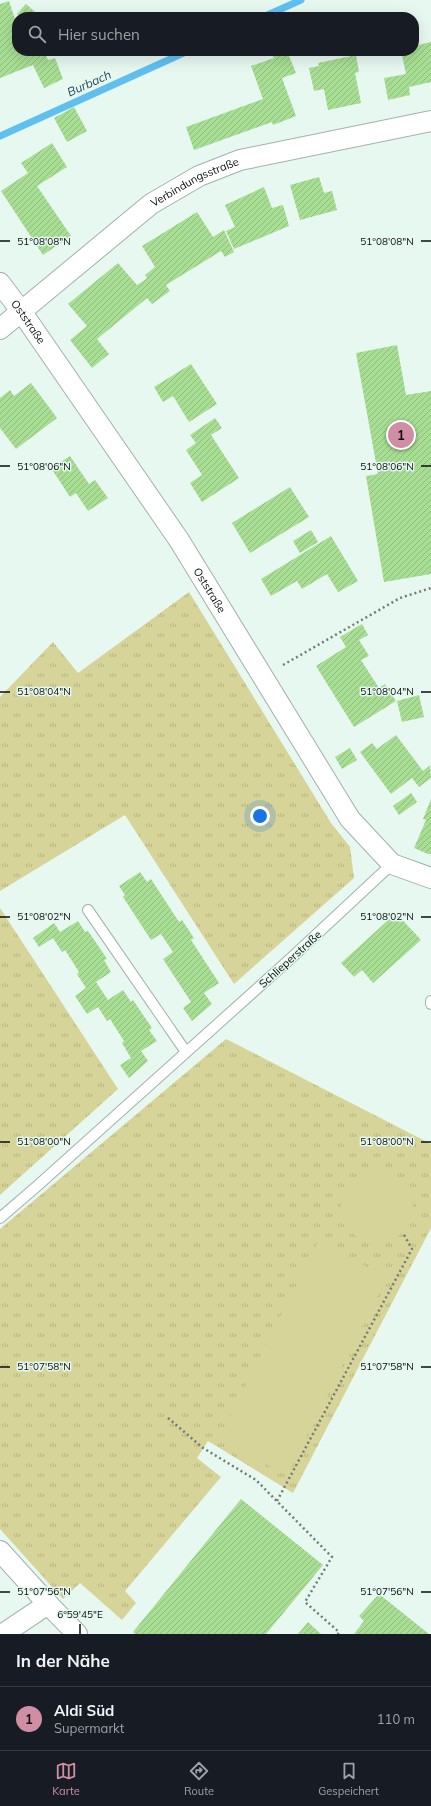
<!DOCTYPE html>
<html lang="de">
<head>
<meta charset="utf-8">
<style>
  body { margin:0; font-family:Mulish,sans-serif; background:#20242c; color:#f1f3f6 }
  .you { position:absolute; left:260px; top:816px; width:14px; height:14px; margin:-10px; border:3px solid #fff; border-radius:50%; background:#1a73e8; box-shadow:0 0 0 6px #1a73e833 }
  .badge { display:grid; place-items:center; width:26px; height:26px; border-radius:50%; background:#d08ea5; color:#111; font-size:13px; font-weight:700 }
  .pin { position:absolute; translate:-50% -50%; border:2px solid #fff; box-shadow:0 1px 4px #0006 }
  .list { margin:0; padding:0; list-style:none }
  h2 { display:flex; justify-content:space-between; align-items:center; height:52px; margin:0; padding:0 16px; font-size:17px }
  h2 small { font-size:13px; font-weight:400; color:#9ea1a6 }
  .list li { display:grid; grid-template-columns:26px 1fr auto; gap:12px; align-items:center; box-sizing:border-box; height:64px; padding:0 16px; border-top:1px solid #363941 }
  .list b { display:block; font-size:15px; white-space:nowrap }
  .list p { margin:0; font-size:13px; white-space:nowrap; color:#9ea1a6 }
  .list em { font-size:13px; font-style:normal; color:#9ea1a6 }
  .icon { flex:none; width:22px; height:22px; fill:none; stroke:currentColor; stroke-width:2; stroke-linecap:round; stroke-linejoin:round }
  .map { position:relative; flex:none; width:431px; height:1634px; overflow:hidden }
  .search { position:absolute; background:#171b24; box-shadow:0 4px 16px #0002; left:12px; right:12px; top:12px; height:44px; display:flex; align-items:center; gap:10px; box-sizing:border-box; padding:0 14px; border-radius:16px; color:#9ea1a6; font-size:15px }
  .sheet { height:116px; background:#171b24 }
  nav { display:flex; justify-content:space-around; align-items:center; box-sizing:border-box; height:56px; border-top:1px solid #363941; background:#171b24; font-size:11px; color:#9ea1a6 }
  nav a { display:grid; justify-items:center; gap:2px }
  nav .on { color:#d08ea5 }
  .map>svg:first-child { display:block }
  .grass { fill:url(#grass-tufts) }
  .garden { fill:#d6d498 }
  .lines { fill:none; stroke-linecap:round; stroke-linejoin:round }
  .stream { stroke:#5fc0f0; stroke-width:7 }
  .building { fill:url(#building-hatch) }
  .lane-casing { stroke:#a2b1ab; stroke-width:12 }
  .street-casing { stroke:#a2b1ab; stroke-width:22 }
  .path { stroke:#727d78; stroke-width:2.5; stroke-dasharray:2 3; stroke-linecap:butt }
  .lane { stroke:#fff; stroke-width:10 }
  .street { stroke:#fff; stroke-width:20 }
  .ticks { fill:none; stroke:#090e0c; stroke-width:1.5 }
  .labels { text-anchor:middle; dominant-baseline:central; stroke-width:3; stroke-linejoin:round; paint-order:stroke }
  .street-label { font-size:11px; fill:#090e0c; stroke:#e7f8f1 }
  .water-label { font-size:12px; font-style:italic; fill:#204a5e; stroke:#e7f8f1 }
  .ticks-label { font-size:10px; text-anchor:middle; fill:#090e0c; stroke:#e7f8f1; stroke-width:3; stroke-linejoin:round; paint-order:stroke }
</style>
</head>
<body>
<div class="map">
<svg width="431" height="1634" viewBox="0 0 431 1634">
  <defs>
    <pattern id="grass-tufts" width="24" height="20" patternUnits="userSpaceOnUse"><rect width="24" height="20" fill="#d6d498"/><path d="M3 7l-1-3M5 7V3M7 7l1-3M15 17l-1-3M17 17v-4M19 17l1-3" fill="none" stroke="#b6b582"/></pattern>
    <pattern id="building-hatch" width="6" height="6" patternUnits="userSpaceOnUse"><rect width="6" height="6" fill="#a8de94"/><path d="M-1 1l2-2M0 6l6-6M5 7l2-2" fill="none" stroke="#8fbd7e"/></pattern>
  </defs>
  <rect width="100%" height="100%" fill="#e7f8f1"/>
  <g class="grass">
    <polygon points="189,592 331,823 350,847 354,878 234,984 125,815 0,891 0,697 53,642 78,673"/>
    <polygon points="0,908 118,1089 0,1195"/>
    <polygon points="226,1039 431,1144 431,1228 293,1493 208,1441 197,1458 221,1477 125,1591 136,1603 122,1620 80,1583 63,1599 0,1529 0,1229"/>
  </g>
  <g class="garden">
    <circle cx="377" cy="1207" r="36"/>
    <polygon points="318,1242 387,1277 287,1475 218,1440"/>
  </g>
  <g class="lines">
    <g class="stream">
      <polyline points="263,17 301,0"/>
      <polyline points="0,136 188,51"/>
    </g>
  </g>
  <g class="building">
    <polygon points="9,1 16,22 13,24 17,32 17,51 44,51 48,60 55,58 63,79 44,88 33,65 0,78 0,4"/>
    <polygon points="26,4 41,17 21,17 17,14"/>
    <polygon points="431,42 431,82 409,87 410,95 388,100 384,78 406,74 401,51 414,51 414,46"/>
    <polygon points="271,51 287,51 296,73 282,78 296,116 273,125 272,122 194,150 186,127 263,99 251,66 274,58"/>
    <polygon points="356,55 359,72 355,73 361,103 328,110 324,89 314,91 309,68 319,66 318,63"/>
    <polygon points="74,107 87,131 67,142 54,118"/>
    <polygon points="52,143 67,167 37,186 71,236 43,255 1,191 28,173 21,163"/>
    <polygon points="319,177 324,193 332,191 337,210 300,220 290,185"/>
    <polygon points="264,187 272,208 283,205 289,226 234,249 226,231 235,227 225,205"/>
    <polygon points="197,212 213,237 224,230 234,252 225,257 221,251 166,285 170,291 152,304 147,298 97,339 109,354 92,368 70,340 87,326 68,304 118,263 137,285 142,282 147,278 145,275 155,267 142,246"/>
    <polygon points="397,345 406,395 431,391 431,574 384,582 366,476 378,474 356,353"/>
    <polygon points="191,364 217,404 189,422 173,396 163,402 154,387"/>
    <polygon points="31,383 57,418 16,449 0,428 0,398 10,390 14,396"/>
    <polygon points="215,418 222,428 211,435 239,478 202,502 190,483 202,475 186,450 196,443 190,435"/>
    <polygon points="70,456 89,484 95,480 108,498 88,511 76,493 70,497 51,468"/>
    <polygon points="290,487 309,517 250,553 232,523"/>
    <polygon points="311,530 318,542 300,553 293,541"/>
    <polygon points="331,536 358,581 338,592 327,574 302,589 297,581 271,596 261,579"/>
    <polygon points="362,624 368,635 359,640 369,656 361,660 379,688 385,684 396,701 354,727 316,666 346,647 340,637"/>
    <polygon points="419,695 424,717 402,722 397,701"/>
    <polygon points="396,735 423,771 430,765 431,778 419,787 412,778 391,794 360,752 372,743 377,749"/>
    <polygon points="350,748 357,760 342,769 335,757"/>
    <polygon points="411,793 417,802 399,815 393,806"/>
    <polygon points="431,799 431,854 428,854 414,848 426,820 423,819"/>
    <polygon points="140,872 147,882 151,879 179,922 182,920 194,938 191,940 219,983 204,993 212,1004 192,1021 183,1008 191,1002 163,959 173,952 161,934 151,940 123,897 125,895 119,886"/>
    <polygon points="396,913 421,940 373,983 362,970 354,977 341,963"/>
    <polygon points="78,921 85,932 88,931 97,944 107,959 104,960 111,972 96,982 108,1000 123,990 131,1002 133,1000 152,1028 149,1030 157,1041 141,1051 148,1061 129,1078 120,1065 131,1058 122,1043 124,1041 110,1019 107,1021 98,1007 87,1014 75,996 86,988 77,974 79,972 65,950 62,952 53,938 39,947 33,938 54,923 60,932"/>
    <polygon points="241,1499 323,1565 266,1634 135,1634 133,1632"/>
    <polygon points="379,1594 429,1634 354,1634 364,1621 359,1616"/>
    <polygon points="308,1622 321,1634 298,1634"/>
  </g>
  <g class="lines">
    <defs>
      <g id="lane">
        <polyline points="88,910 186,1052"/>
        <polyline points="431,1001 431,1004"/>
        <polyline points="0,1218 36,1187 289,960 392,864"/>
      </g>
      <g id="street">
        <path id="s1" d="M0,283L21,311L179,540L350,819L392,864L431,878"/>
        <path id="s2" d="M0,329L151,204L199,176L240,160L431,121"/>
        <polyline points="0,1551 48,1604 77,1634"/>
        <polyline points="3,1634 48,1604"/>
      </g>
    </defs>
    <use href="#lane" class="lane-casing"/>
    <use href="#street" class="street-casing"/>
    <g class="path">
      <polyline points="283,665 400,598 431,588"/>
      <polyline points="168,1418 203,1448 256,1480 332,1557 305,1602 339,1632 338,1634"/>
      <polyline points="277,1501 412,1249 403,1233"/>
    </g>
    <use href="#lane" class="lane"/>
    <use href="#street" class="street"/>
  </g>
  <path class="ticks" d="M0,241H10M421,241H431M0,466H10M421,466H431M0,692H10M421,692H431M0,917H10M421,917H431M0,1142H10M421,1142H431M0,1367H10M421,1367H431M0,1592H10M421,1592H431M80,1624V1634"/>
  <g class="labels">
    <g class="street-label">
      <text stroke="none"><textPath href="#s2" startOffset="245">Verbindungsstraße</textPath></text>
      <text stroke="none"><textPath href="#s1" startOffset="48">Oststraße</textPath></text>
      <text stroke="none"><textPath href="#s1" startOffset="372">Oststraße</textPath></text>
      <text transform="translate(290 959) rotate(-42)">Schlieperstraße</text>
    </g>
    <g class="water-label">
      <text transform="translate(89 83) rotate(-24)">Burbach</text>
    </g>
  </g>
  <g class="ticks-label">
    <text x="44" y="245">51°08'08"N</text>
    <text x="387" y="245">51°08'08"N</text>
    <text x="44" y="470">51°08'06"N</text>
    <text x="387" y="470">51°08'06"N</text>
    <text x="44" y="695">51°08'04"N</text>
    <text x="387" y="695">51°08'04"N</text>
    <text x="44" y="920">51°08'02"N</text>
    <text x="387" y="920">51°08'02"N</text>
    <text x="44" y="1145">51°08'00"N</text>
    <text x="387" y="1145">51°08'00"N</text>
    <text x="44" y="1370">51°07'58"N</text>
    <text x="387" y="1370">51°07'58"N</text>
    <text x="44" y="1595">51°07'56"N</text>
    <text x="387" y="1595">51°07'56"N</text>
    <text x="80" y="1618">6°59'45"E</text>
  </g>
</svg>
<div class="you"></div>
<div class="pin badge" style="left:401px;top:435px">1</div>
<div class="search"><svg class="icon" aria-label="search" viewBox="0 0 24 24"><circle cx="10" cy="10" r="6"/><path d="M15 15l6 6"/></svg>Hier suchen</div>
</div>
<section class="sheet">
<h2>In der Nähe<small></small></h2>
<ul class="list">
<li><span class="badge">1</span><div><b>Aldi Süd</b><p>Supermarkt</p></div><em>110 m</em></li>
</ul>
</section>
<nav>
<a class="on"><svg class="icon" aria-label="map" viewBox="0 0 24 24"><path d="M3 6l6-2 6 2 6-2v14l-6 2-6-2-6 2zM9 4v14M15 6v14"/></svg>Karte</a>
<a><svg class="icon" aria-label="directions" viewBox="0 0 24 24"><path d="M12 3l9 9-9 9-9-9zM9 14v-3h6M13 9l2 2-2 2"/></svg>Route</a>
<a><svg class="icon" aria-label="saved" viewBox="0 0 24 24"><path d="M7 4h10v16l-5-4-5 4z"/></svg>Gespeichert</a>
</nav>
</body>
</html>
